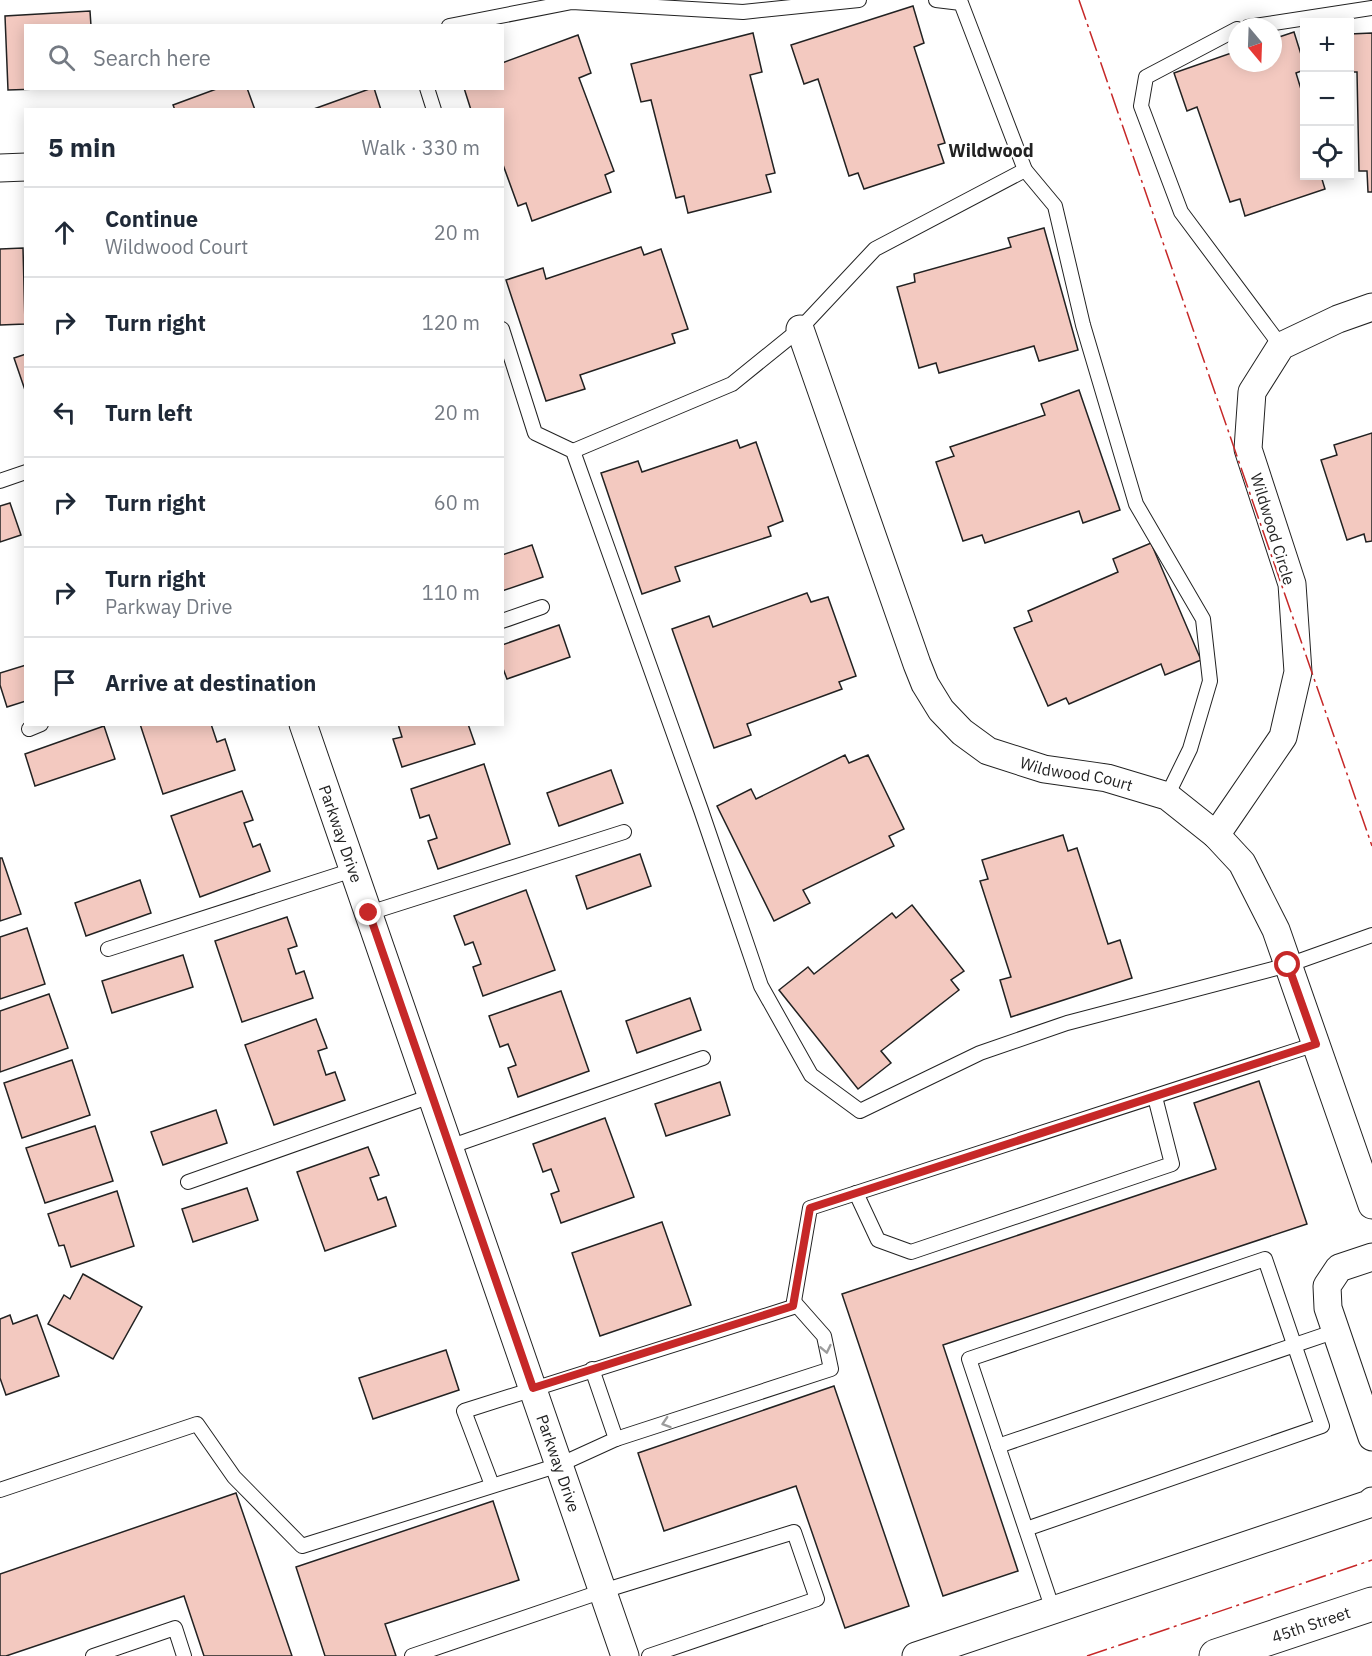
<!DOCTYPE html>
<html lang="en">
<head>
<meta charset="utf-8">
<style>
  body { margin:0; font-family:"IBM Plex Sans",sans-serif; background:#f2f2f3; color:#1f2937 }
  .controls { position:absolute; right:18px; top:18px; display:grid; overflow:hidden; border-radius:0px; box-shadow:0 3px 15px #0003 }
  .controls button { width:54px; height:54px; display:grid; place-items:center; padding:0; border:0; border-bottom:2px solid #e0e1e3; background:#fff; color:#1f2937; font:30px sans-serif }
  .compass { position:absolute; left:1228px; top:18px; width:54px; height:54px; border-radius:50%; background:#fff; box-shadow:0 3px 15px #0003; rotate:161deg }
  .stop { position:absolute; width:18px; height:18px; margin:-14px; border:4px solid #c62828; border-radius:50%; background:#fff }
  .stop.end { background:#c62828; border-color:#fff; box-shadow:0 2px 6px #0008 }
  .list { margin:0; padding:0; list-style:none }
  h2 { display:flex; justify-content:space-between; align-items:center; height:78px; margin:0; padding:0 24px; font-size:26px }
  h2 small { font-size:20px; font-weight:400; color:#747a83 }
  .list li { display:grid; grid-template-columns:39px 1fr auto; gap:18px; align-items:center; box-sizing:border-box; height:90px; padding:0 24px; border-top:2px solid #e0e1e3 }
  .list b { display:block; font-size:22px; white-space:nowrap }
  .list p { margin:0; font-size:20px; white-space:nowrap; color:#747a83 }
  .list em { font-size:20px; font-style:normal; color:#747a83 }
  .icon { flex:none; width:33px; height:33px; fill:none; stroke:currentColor; stroke-width:2; stroke-linecap:round; stroke-linejoin:round }
  .map { position:relative; flex:none; width:1372px; height:1656px; overflow:hidden }
  .search { position:absolute; background:#fff; box-shadow:0 3px 15px #0003; left:24px; top:24px; width:480px; height:66px; display:flex; align-items:center; gap:15px; box-sizing:border-box; padding:0 21px; border-radius:0px; color:#747a83; font-size:22px }
  .panel { position:absolute; background:#fff; box-shadow:0 3px 15px #0003; left:24px; top:108px; width:480px; height:618px; border-radius:0px }
  .map>svg:first-child { display:block }
  .building { fill:#f3c9c0; stroke:#222; stroke-width:1.5 }
  .lines { fill:none; stroke-linecap:round; stroke-linejoin:round }
  .service-casing { stroke:#222; stroke-width:16 }
  .minor-casing { stroke:#222; stroke-width:29 }
  .secondary-casing { stroke:#222; stroke-width:35 }
  .service { stroke:#fff; stroke-width:14 }
  .minor { stroke:#fff; stroke-width:27 }
  .secondary { stroke:#fff; stroke-width:33 }
  .power { stroke:#c62828; stroke-width:1.5; stroke-dasharray:21 4.5 3 4.5; stroke-linecap:butt }
  .oneway { stroke:#9c9c9c }
  .route { stroke:#c62828; stroke-width:8 }
  .labels { text-anchor:middle; dominant-baseline:central; stroke-width:4.5; stroke-linejoin:round; paint-order:stroke }
  .street-label { font-size:16px; fill:#222; stroke:#fff }
  .neighbourhood-label { font-size:18px; font-weight:bold; fill:#222; stroke:#fff }
</style>
</head>
<body>
<div class="map">
<svg width="1372" height="1656" viewBox="0 0 1372 1656">
  <rect width="100%" height="100%" fill="#fff"/>
  <g class="building">
    <polygon points="913,6 924,43 914,47 945,143 938,145 944,163 864,189 858,173 849,176 818,79 804,84 791,45"/>
    <polygon points="90,11 91,26 26,26 26,88 39,89 8,90 5,16"/>
    <polygon points="1294,32 1304,64 1304,70 1296,73 1304,99 1304,176 1321,176 1325,189 1245,216 1240,199 1230,202 1197,107 1187,111 1174,73 1237,51 1237,63 1273,63 1273,39"/>
    <polygon points="753,33 762,72 750,75 775,173 766,175 771,192 688,213 684,196 676,198 651,100 641,102 631,64"/>
    <polygon points="1372,33 1372,192 1368,192 1367,171 1359,171 1357,72 1350,72 1350,34"/>
    <polygon points="578,35 591,73 579,78 614,171 605,175 611,192 532,221 526,203 518,206 502,162 502,110 471,110 464,88 502,88 502,63"/>
    <polygon points="219,88 247,88 255,110 175,110 173,105"/>
    <polygon points="374,88 381,110 311,110 372,88"/>
    <polygon points="1044,228 1078,350 1039,361 1034,346 939,373 936,363 919,368 897,287 915,282 914,274 1011,247 1008,238"/>
    <polygon points="641,247 644,255 661,249 688,329 672,334 675,343 580,375 585,389 546,401 506,280 543,268 546,279"/>
    <polygon points="23,248 25,324 0,325 0,249"/>
    <polygon points="26,354 26,393 14,358"/>
    <polygon points="1079,390 1120,510 1083,523 1079,511 985,543 982,535 963,541 936,462 954,456 950,447 1045,415 1041,404"/>
    <polygon points="1372,433 1372,541 1366,542 1364,534 1347,540 1321,460 1337,455 1334,445"/>
    <polygon points="737,440 740,448 756,442 783,521 768,527 771,536 675,567 680,581 642,594 601,473 638,461 642,472"/>
    <polygon points="10,503 21,535 0,542 0,506"/>
    <polygon points="1151,543 1201,660 1165,675 1161,664 1069,704 1066,698 1048,706 1014,628 1032,621 1028,611 1118,572 1113,559"/>
    <polygon points="532,545 543,577 502,591 502,555"/>
    <polygon points="807,593 811,602 828,597 856,676 839,682 842,689 747,724 751,735 714,748 672,629 709,616 713,627"/>
    <polygon points="559,625 570,657 507,679 502,666 502,645"/>
    <polygon points="26,665 26,701 7,707 0,685 0,673"/>
    <polygon points="140,724 211,724 217,742 225,739 235,770 163,794"/>
    <polygon points="398,724 468,724 475,744 402,767 393,739 402,737"/>
    <polygon points="104,726 115,759 35,786 25,754"/>
    <polygon points="845,755 849,763 868,755 904,829 889,836 894,846 803,890 810,903 774,921 717,806 751,789 756,799"/>
    <polygon points="484,764 510,844 438,869 428,841 437,838 429,815 420,818 411,789"/>
    <polygon points="611,770 623,803 559,826 547,793"/>
    <polygon points="242,791 253,820 244,823 253,847 260,844 270,871 200,897 171,816"/>
    <polygon points="1063,835 1068,851 1077,848 1108,944 1120,940 1132,978 1011,1017 1000,980 1011,977 980,881 988,879 982,860"/>
    <polygon points="640,854 651,886 587,909 576,876"/>
    <polygon points="0,858 2,858 21,914 0,921"/>
    <polygon points="140,880 151,913 86,936 75,903"/>
    <polygon points="526,890 555,970 483,996 473,967 481,964 473,942 465,945 454,916"/>
    <polygon points="912,905 964,971 951,980 959,990 881,1051 891,1063 858,1089 779,990 808,967 814,974 892,913 896,918"/>
    <polygon points="287,917 297,946 288,949 296,974 304,971 313,998 242,1022 215,941"/>
    <polygon points="27,928 45,984 0,999 0,937"/>
    <polygon points="183,955 193,987 112,1013 102,981"/>
    <polygon points="561,991 589,1071 518,1097 508,1068 516,1065 508,1044 500,1047 489,1016"/>
    <polygon points="49,994 68,1048 0,1072 0,1011"/>
    <polygon points="690,998 701,1030 637,1053 626,1021"/>
    <polygon points="316,1019 327,1048 318,1051 326,1075 335,1072 345,1100 274,1125 245,1045"/>
    <polygon points="72,1060 90,1115 22,1138 4,1083"/>
    <polygon points="1259,1081 1307,1224 943,1345 1018,1571 943,1596 842,1294 1216,1169 1194,1103"/>
    <polygon points="720,1082 730,1115 666,1136 655,1104"/>
    <polygon points="216,1110 227,1143 163,1165 151,1132"/>
    <polygon points="605,1118 634,1197 561,1223 551,1194 559,1191 551,1169 543,1172 533,1144"/>
    <polygon points="95,1126 113,1181 45,1203 26,1148"/>
    <polygon points="368,1147 379,1175 370,1178 378,1200 386,1197 396,1226 325,1251 297,1172"/>
    <polygon points="247,1188 258,1220 193,1242 182,1209"/>
    <polygon points="117,1191 134,1246 71,1267 64,1245 59,1246 48,1214"/>
    <polygon points="662,1222 691,1305 600,1336 572,1253"/>
    <polygon points="83,1274 142,1307 113,1359 48,1324 64,1295 70,1299"/>
    <polygon points="10,1315 13,1324 37,1315 59,1376 6,1395 0,1378 0,1319"/>
    <polygon points="446,1350 459,1390 373,1419 359,1378"/>
    <polygon points="834,1386 909,1606 845,1628 796,1486 664,1531 638,1453"/>
    <polygon points="236,1493 292,1656 204,1656 184,1596 6,1656 0,1656 0,1574"/>
    <polygon points="493,1501 519,1580 385,1624 396,1656 325,1656 296,1567"/>
  </g>
  <g class="lines">
    <defs>
      <g id="service">
        <polyline points="936,0 961,3 1025,170 1055,206 1083,325 1136,504 1203,619 1210,681 1190,749 1167,796"/>
        <polyline points="449,26 572,2 743,12 859,0"/>
        <polyline points="1248,27 1372,8"/>
        <polyline points="1237,29 1146,77 1141,106 1181,212 1281,346"/>
        <polyline points="427,88 434,110"/>
        <polyline points="502,329 535,433 573,451 701,810 761,986 811,1075 860,1111 980,1053 1067,1023 1288,965 1372,935"/>
        <polyline points="573,451 732,384 800,329 875,249 1025,170"/>
        <polyline points="0,481 26,472"/>
        <polyline points="502,621 542,607"/>
        <polyline points="29,729 41,724"/>
        <polyline points="369,913 624,832"/>
        <polyline points="108,949 353,870"/>
        <polyline points="449,1147 703,1058"/>
        <polyline points="188,1182 431,1096"/>
        <polyline points="856,1193 878,1240 911,1252 1172,1164 1155,1097"/>
        <polyline points="616,1439 831,1369 824,1336 794,1302"/>
        <polyline points="998,1446 969,1359 1265,1259 1322,1426 1026,1529"/>
        <polyline points="492,1485 464,1411 793,1307 810,1208 1316,1044"/>
        <polyline points="0,1490 197,1424 234,1477 302,1546 559,1465 616,1439 592,1369"/>
        <polyline points="1053,1610 998,1446 1336,1331"/>
        <polyline points="93,1656 175,1628 184,1656"/>
        <polyline points="412,1656 603,1591 794,1532 817,1599 649,1656"/>
      </g>
      <g id="minor">
        <polyline points="0,168 26,167"/>
        <path id="s1" d="M800,329L917,664L925,684L941,710L962,732L988,751L1044,769L1107,778L1167,796L1216,835L1242,863L1276,930L1372,1205"/>
        <path id="s2" d="M303,724L625,1656"/>
        <polyline points="1216,835 1283,737 1298,672 1292,584 1248,449 1252,392 1281,346 1338,319 1372,307"/>
        <polyline points="1372,1257 1339,1268 1327,1286 1328,1308 1372,1437"/>
        <polyline points="916,1656 1369,1504 1372,1501"/>
      </g>
      <g id="secondary">
        <path id="s3" d="M1216,1656L1372,1604"/>
      </g>
    </defs>
    <use href="#service" class="service-casing"/>
    <use href="#minor" class="minor-casing"/>
    <use href="#secondary" class="secondary-casing"/>
    <use href="#service" class="service"/>
    <use href="#minor" class="minor"/>
    <use href="#secondary" class="secondary"/>
    <g class="power">
      <polyline points="1079,0 1372,846"/>
      <polyline points="1087,1656 1372,1560"/>
    </g>
  </g>
  <defs><path id="oneway-chevron" d="M-2-3.5L2.5 0L-2 3.5" fill="none" stroke-width="1.6" stroke-linecap="round" stroke-linejoin="round" transform="scale(1.5)"/></defs>
  <g class="oneway">
    <use href="#oneway-chevron" transform="translate(826 1349) rotate(78)"/>
    <use href="#oneway-chevron" transform="translate(666 1423) rotate(162)"/>
  </g>
  <g class="lines">
    <polyline class="route" points="369,913 533,1388 793,1306 810,1208 1316,1044 1288,965"/>
  </g>
  <g class="labels">
    <g class="street-label">
      <text transform="translate(1273 529) rotate(73)">Wildwood Circle</text>
      <text stroke="none"><textPath href="#s1" startOffset="561">Wildwood Court</textPath></text>
      <text stroke="none"><textPath href="#s2" startOffset="116">Parkway Drive</textPath></text>
      <text stroke="none"><textPath href="#s2" startOffset="782">Parkway Drive</textPath></text>
      <text stroke="none"><textPath href="#s3" startOffset="100">45th Street</textPath></text>
    </g>
    <g class="neighbourhood-label">
      <text x="991" y="150">Wildwood</text>
    </g>
  </g>
</svg>
<div class="controls">
<button>+</button>
<button>−</button>
<button><svg class="icon" aria-label="locate" viewBox="0 0 24 24"><circle cx="12" cy="12" r="6"/><path d="M12 2v4M12 18v4M2 12h4M18 12h4"/></svg></button>
</div>
<svg class="compass" viewBox="-18 -18 36 36"><path d="M0-13l5 13h-10z" fill="#e53935"/><path d="M0 13l5-13h-10z" fill="#747a83"/></svg>
<div class="stop" style="left:1288px;top:965px"></div>
<div class="stop end" style="left:369px;top:913px"></div>
<div class="search"><svg class="icon" aria-label="search" viewBox="0 0 24 24"><circle cx="10" cy="10" r="6"/><path d="M15 15l6 6"/></svg>Search here</div>
<section class="panel">
<h2>5 min<small>Walk · 330 m</small></h2>
<ul class="list">
<li><svg class="icon" aria-label="ahead" viewBox="0 0 24 24"><path d="M12 20V5M6 11l6-6 6 6"/></svg><div><b>Continue</b><p>Wildwood Court</p></div><em>20 m</em></li>
<li><svg class="icon" aria-label="right" viewBox="0 0 24 24"><path d="M7 20v-9h11M14 6l5 5-5 5"/></svg><div><b>Turn right</b></div><em>120 m</em></li>
<li><svg class="icon" aria-label="left" viewBox="0 0 24 24"><path d="M17 20v-9H6M10 6l-5 5 5 5"/></svg><div><b>Turn left</b></div><em>20 m</em></li>
<li><svg class="icon" aria-label="right" viewBox="0 0 24 24"><path d="M7 20v-9h11M14 6l5 5-5 5"/></svg><div><b>Turn right</b></div><em>60 m</em></li>
<li><svg class="icon" aria-label="right" viewBox="0 0 24 24"><path d="M7 20v-9h11M14 6l5 5-5 5"/></svg><div><b>Turn right</b><p>Parkway Drive</p></div><em>110 m</em></li>
<li><svg class="icon" aria-label="arrive" viewBox="0 0 24 24"><path d="M6 21V4h12l-3 4 3 4H6"/></svg><div><b>Arrive at destination</b></div></li>
</ul>
</section>
</div>
</body>
</html>
